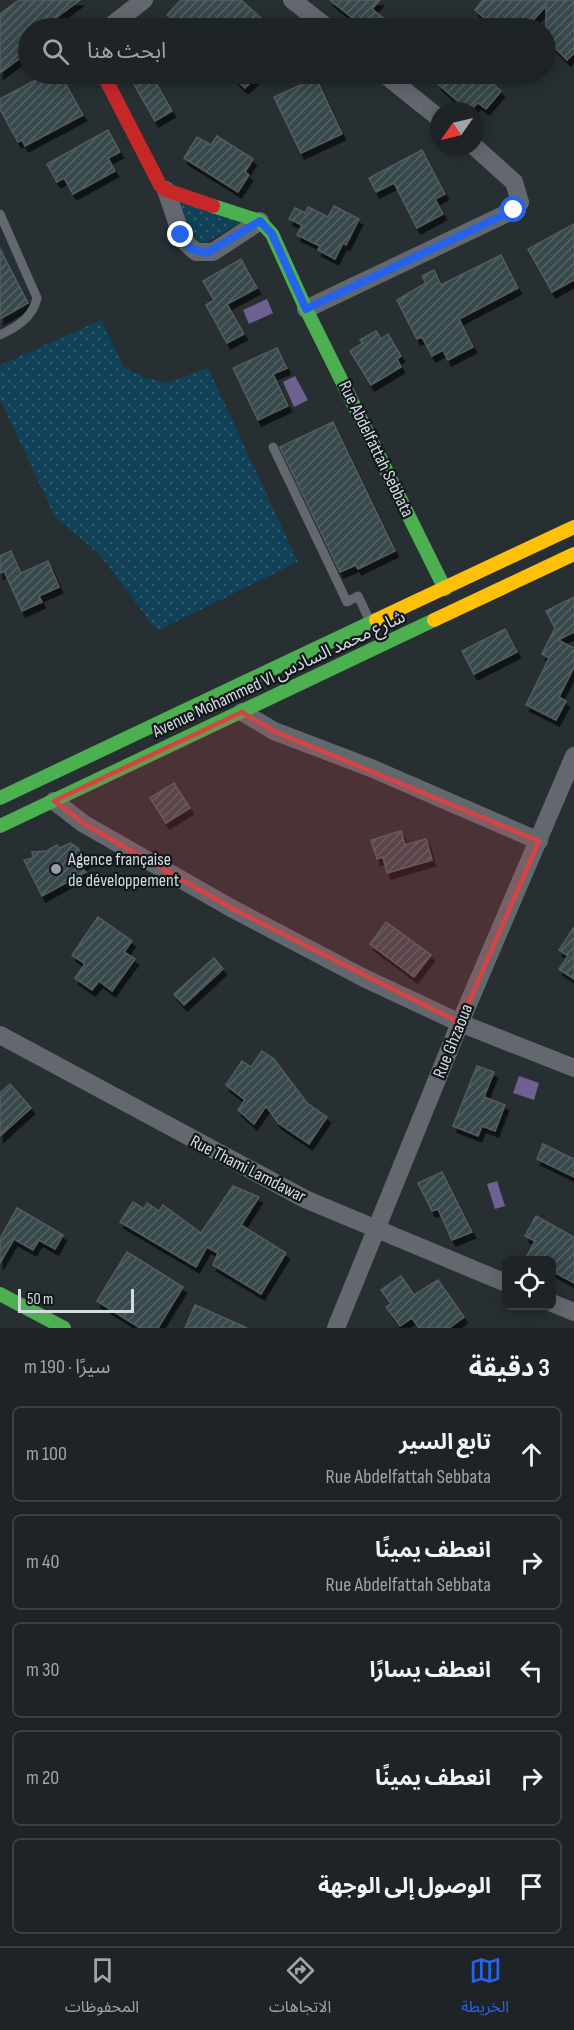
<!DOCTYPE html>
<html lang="ar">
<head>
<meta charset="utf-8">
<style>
  body { margin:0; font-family:"Sofia Sans Condensed","Noto Sans Arabic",sans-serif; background:#2a2f32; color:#f1f3f6; direction:rtl }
  .controls { position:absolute; right:18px; bottom:18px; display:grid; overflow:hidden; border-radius:9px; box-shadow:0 3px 15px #0003 }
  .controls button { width:54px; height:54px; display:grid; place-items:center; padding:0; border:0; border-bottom:2px solid #3b4043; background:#1d2326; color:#f1f3f6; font:30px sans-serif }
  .compass { position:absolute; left:430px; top:102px; width:54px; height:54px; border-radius:50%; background:#1d2326; box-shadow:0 3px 15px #0003; rotate:236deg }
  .scale { position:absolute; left:18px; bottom:15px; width:116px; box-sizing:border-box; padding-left:6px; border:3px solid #d3dce1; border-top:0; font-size:16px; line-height:21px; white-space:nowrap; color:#d3dce1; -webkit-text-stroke:4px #11171a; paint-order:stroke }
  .stop { position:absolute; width:18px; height:18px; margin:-14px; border:4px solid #2563eb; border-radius:50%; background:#fff }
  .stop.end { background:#2563eb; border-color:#fff; box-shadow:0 2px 6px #0008 }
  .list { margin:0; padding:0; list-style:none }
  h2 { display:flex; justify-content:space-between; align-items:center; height:78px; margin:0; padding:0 24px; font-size:26px }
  h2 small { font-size:20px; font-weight:400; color:#a0a4a7 }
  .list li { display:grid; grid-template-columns:39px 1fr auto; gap:18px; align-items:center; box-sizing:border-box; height:96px; margin:0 12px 12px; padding:0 12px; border:2px solid #3b4043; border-radius:9px }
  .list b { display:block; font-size:22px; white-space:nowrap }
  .list p { margin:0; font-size:20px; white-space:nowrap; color:#a0a4a7 }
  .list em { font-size:20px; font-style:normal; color:#a0a4a7 }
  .icon { flex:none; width:33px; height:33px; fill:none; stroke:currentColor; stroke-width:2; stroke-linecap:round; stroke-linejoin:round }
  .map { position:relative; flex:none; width:574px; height:1328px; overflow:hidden; direction:ltr }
  .search { position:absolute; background:#1d2326; box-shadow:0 3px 15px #0003; left:18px; right:18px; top:18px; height:66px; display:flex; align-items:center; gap:15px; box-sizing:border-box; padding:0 21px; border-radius:33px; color:#a0a4a7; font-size:22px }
  .sheet { height:618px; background:#1d2326 }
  nav { display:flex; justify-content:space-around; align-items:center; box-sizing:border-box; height:84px; border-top:2px solid #3b4043; background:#1d2326; font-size:16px; color:#a0a4a7 }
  nav a { display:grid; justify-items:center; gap:3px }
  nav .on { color:#2563eb }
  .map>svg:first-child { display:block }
  .built { fill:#243842 }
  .grass { fill:url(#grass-dots) }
  .water { fill:#6e6191 }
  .building { fill:url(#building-hatch); stroke:#545c5d; stroke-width:1.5; filter:url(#shadow) }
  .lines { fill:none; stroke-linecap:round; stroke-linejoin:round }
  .lane { stroke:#63686f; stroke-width:9 }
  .street { stroke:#63686f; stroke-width:18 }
  .fast { stroke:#4caf50; stroke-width:14 }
  .slow { stroke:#ffc107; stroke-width:14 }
  .jam { stroke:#c62828; stroke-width:14 }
  .route { stroke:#2563eb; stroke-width:8 }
  .marked { fill:#d64344; fill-opacity:0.2; stroke:#d64344; stroke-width:4.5; stroke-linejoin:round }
  .poi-dot { fill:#979fa4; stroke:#11171a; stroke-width:2 }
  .labels { text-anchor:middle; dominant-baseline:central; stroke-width:4.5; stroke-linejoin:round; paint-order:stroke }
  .street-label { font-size:18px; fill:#d3dce1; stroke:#11171a }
  .poi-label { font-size:18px; fill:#d3dce1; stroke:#11171a; text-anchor:start }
</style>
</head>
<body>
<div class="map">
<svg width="574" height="1328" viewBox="0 0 574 1328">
  <defs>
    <pattern id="grass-dots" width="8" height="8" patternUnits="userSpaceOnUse" patternTransform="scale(1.5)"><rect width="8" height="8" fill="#104156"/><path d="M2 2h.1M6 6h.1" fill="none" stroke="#325c6e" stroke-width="1.8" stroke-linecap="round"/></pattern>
    <pattern id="building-hatch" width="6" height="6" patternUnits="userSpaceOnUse" patternTransform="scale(1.5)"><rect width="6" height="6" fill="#38494c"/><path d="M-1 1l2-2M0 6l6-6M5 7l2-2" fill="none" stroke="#546366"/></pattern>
    <filter id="shadow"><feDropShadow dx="3.5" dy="6" stdDeviation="0" flood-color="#0009"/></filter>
  </defs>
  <rect width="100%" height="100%" fill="#272f33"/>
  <polygon class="built" points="0,243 31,307 0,324"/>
  <g class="grass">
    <polygon points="178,201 241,222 199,246"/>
    <polygon points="101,320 124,367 145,378 167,383 208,368 298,562 157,631 100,555 55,517 0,399 0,365"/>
  </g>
  <g class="water">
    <polygon points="267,299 273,313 249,324 243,310"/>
    <polygon points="295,376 308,400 294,407 283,382"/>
    <polygon points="519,1076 539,1083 534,1100 513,1093"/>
    <polygon points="497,1181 505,1206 495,1209 487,1184"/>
  </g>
  <g class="building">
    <polygon points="19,0 80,0 42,28 28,28 28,52 0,73 0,14"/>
    <polygon points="181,0 241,0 272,28 153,28 171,18 167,15"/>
    <polygon points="330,0 380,0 372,9 396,28 365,28"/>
    <polygon points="483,0 574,0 574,53 567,60 546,39 546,6 526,28 496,28 475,10"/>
    <polygon points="47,74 60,74 83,115 25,146 22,140 18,142 0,109 0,99"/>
    <polygon points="128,74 151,74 172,111 155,121"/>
    <polygon points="230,74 259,74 245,88"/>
    <polygon points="448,74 482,74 501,91 486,109 478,103 469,111 438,84"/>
    <polygon points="316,78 342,134 301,153 274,97"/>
    <polygon points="108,130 120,152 108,158 115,171 73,194 64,178 57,182 47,164"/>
    <polygon points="217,136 253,159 245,172 249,175 238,192 184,158 197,137 211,145"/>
    <polygon points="422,150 445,194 435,199 443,214 417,228 394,183 376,192 369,178"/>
    <polygon points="334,206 359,219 346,245 343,243 335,259 318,250 320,246 297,235 302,225 289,219 295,208 305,213 308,207 328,217"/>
    <polygon points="574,224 574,280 552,292 528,249"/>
    <polygon points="0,249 28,303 0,319"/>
    <polygon points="501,255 518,288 459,319 473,347 448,360 443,350 432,356 422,337 417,339 397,300 426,283 422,276 434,270 441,285"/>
    <polygon points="241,259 257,288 227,304 244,334 227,343 206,305 214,300 203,281"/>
    <polygon points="376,331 381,339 388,334 401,356 397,359 401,367 371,385 350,351 363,343 360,340"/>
    <polygon points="277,348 287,368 273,374 288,406 258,420 233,368"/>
    <polygon points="333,422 395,551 358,569 356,565 340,572 280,447"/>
    <polygon points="11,551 21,573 48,561 59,587 39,596 42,602 22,611 4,571 0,573 0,556"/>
    <polygon points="574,597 574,632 558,640 574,648 574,667 559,697 566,701 556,720 526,705 549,658 542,654 555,628 546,611"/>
    <polygon points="505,629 517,652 474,674 462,651"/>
    <polygon points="174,783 190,808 166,823 150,798"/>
    <polygon points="401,831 405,845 426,839 432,860 387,873 383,857 377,859 371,840"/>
    <polygon points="70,843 78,848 86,862 80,866 86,872 42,896 24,860 33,858 32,852 47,851 57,845 60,848"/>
    <polygon points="98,917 132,941 124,952 135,959 112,991 99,981 92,990 75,978 85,964 72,955"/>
    <polygon points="386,922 431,955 414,977 370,944"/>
    <polygon points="574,927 574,979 559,969 568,956 559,950"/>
    <polygon points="214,958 223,969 184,1005 174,994"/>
    <polygon points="262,1051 274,1059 307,1103 327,1117 309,1144 278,1123 266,1106 254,1124 238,1110 245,1100 226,1085 242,1061 251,1067"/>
    <polygon points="477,1066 494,1072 484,1097 505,1105 495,1131 482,1126 478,1136 453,1126"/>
    <polygon points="10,1084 31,1108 0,1136 0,1093"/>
    <polygon points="543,1144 574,1159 574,1177 537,1159"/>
    <polygon points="442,1172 472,1232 452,1240 438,1209 432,1211 418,1183"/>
    <polygon points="233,1186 259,1197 241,1225 286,1253 261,1294 213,1265 218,1253 207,1247 196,1267 120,1222 133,1202 144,1209 147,1203 159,1211 163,1205 201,1233"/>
    <polygon points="17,1208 63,1235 55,1249 39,1240 33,1250 14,1239 0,1263 0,1239"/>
    <polygon points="536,1216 574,1237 574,1283 552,1271 552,1260 525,1260 535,1241 525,1236"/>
    <polygon points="127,1252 183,1287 158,1328 140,1328 97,1301"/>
    <polygon points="401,1276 414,1295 438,1280 464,1317 449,1328 419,1328 412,1318 400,1326 386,1307 391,1304 381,1290"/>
    <polygon points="195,1305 247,1328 185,1328"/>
  </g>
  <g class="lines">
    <g class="lane">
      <path d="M0,214L37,298C33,317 17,327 0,335"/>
      <polyline points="273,447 347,602 358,596 369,619"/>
    </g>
    <g class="street">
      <polyline points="292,0 328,28"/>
      <polyline points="108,28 144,0"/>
      <polyline points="384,74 439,118"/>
      <polyline points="166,190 183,240 196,252 213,252 260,221"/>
      <polyline points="306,309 514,210 520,202 514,182 475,147"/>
      <polyline points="242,712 274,731 371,768 539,841"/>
      <polyline points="54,801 84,824 231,908 364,978 460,1023 574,1068"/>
      <polyline points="0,1035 305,1199 506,1283"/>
      <polyline points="552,1303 574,1312"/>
      <polyline points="336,1328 460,1023 574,756"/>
    </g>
    <g class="fast">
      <polyline points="213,206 260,221 272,234 306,309 445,589"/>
      <polyline points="0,798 376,620"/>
      <polyline points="0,826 434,620"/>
      <polyline points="0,1294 64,1328"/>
    </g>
    <g class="slow">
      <polyline points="376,620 574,527"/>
      <polyline points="434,620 574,554"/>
    </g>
    <polyline class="jam" points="103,74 160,185 166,190 213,206"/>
  </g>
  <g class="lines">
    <polyline class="route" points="181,235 191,249 207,253 260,221 272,234 306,309 514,210"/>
  </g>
  <path class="marked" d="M242,712L274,731L539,841L460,1023L231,908L84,824L54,801Z"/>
  <circle class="poi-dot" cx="56" cy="869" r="6"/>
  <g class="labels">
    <g class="street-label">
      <text transform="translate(376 449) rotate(64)">Rue Abdelfattah Sebbata</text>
      <text transform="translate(279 674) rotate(-25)">Avenue Mohammed VI شارع محمد السادس</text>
      <text transform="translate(453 1041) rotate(-68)">Rue Ghzaoua</text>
      <text transform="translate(248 1169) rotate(27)">Rue Thami Lamdawar</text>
    </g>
    <g class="poi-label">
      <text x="68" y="859">Agence française<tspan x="68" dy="21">de développement</tspan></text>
    </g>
  </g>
</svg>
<div class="controls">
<button><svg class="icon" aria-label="locate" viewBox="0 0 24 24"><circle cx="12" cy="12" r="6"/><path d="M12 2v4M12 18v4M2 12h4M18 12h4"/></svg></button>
</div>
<svg class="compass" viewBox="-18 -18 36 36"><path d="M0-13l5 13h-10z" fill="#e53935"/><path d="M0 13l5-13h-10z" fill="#a0a4a7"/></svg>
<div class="scale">50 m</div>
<div class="stop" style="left:514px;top:210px"></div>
<div class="stop end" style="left:181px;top:235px"></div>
<div class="search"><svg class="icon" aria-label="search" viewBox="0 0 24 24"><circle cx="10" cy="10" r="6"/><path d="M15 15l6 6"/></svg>ابحث هنا</div>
</div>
<section class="sheet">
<h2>3 دقيقة<small>سيرًا · 190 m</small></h2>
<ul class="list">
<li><svg class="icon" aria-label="ahead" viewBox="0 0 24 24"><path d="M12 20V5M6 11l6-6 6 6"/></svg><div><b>تابع السير</b><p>Rue Abdelfattah Sebbata</p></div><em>100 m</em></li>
<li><svg class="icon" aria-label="right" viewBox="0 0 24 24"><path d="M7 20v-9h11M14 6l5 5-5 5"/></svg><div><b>انعطف يمينًا</b><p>Rue Abdelfattah Sebbata</p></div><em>40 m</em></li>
<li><svg class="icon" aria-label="left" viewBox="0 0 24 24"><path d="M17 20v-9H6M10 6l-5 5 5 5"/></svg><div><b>انعطف يسارًا</b></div><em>30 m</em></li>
<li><svg class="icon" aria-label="right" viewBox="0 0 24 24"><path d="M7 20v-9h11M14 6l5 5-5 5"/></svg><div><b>انعطف يمينًا</b></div><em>20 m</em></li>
<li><svg class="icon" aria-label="arrive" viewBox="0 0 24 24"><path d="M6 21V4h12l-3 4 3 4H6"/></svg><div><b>الوصول إلى الوجهة</b></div></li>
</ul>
</section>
<nav>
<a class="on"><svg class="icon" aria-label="map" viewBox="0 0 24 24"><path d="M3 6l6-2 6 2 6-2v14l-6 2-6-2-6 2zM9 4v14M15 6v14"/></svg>الخريطة</a>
<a><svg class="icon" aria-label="directions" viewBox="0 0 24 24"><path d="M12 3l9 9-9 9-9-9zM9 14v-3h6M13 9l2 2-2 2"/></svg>الاتجاهات</a>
<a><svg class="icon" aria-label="saved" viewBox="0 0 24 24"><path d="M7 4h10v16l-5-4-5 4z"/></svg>المحفوظات</a>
</nav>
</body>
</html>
